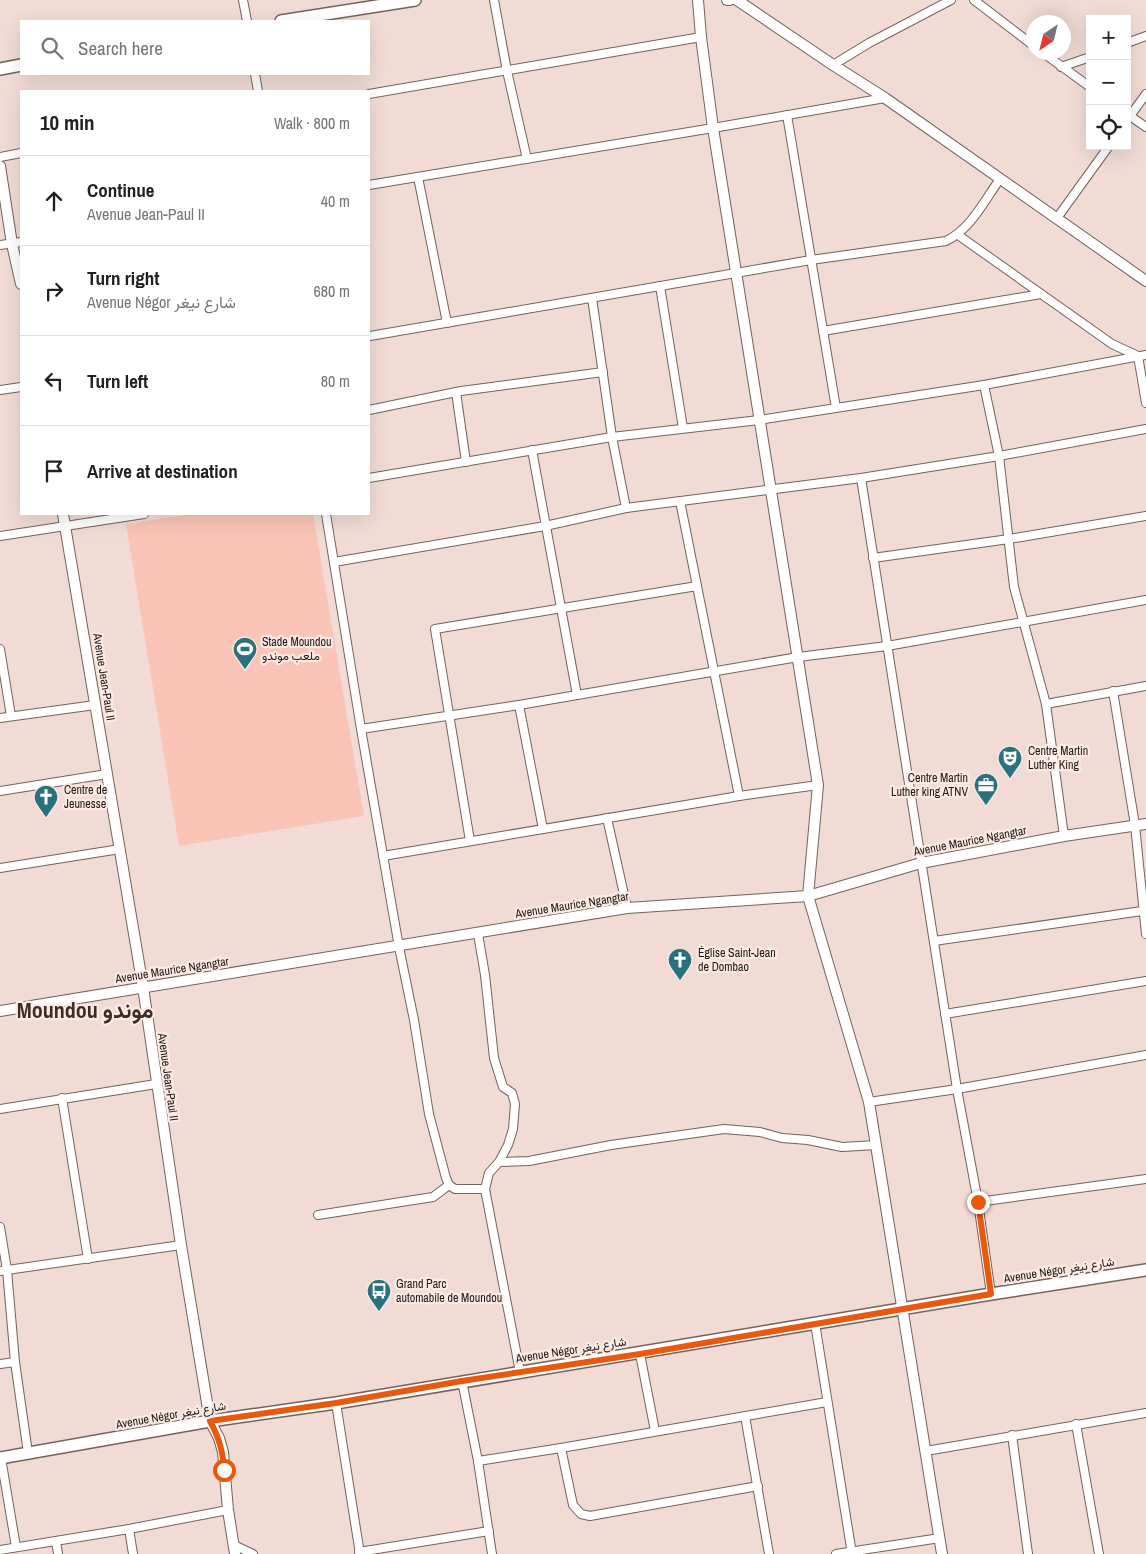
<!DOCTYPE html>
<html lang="en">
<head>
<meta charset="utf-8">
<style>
  body { margin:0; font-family:"Archivo Narrow",Vazirmatn,sans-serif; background:#f2f2f2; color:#202124 }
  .controls { position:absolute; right:15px; top:15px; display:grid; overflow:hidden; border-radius:0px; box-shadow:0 5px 20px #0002 }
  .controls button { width:45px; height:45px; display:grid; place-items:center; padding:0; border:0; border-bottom:1px solid #e0e0e0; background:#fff; color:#202124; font:25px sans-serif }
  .compass { position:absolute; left:1026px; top:15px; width:45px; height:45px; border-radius:50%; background:#fff; box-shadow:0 5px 20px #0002; rotate:215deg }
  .stop { position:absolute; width:15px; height:15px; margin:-11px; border:4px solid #ea580c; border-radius:50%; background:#fff }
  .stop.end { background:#ea580c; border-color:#fff; box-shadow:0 1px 5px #0008 }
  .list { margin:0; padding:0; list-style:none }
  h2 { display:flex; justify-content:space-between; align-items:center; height:65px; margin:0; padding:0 20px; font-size:21px }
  h2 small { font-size:16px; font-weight:400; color:#757577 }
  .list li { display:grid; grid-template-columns:32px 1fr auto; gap:15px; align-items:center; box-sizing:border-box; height:90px; padding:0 20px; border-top:1px solid #e0e0e0 }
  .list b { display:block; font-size:19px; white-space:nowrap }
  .list p { margin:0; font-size:16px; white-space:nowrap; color:#757577 }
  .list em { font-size:16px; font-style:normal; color:#757577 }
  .icon { flex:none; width:28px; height:28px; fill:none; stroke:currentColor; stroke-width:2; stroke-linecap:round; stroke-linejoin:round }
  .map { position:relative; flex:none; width:1146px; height:1554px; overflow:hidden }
  .search { position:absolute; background:#fff; box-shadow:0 5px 20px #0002; left:20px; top:20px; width:350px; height:55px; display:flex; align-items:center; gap:12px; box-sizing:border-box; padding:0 18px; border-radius:0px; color:#757577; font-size:19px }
  .panel { position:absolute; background:#fff; box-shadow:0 5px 20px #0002; left:20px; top:90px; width:350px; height:425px; border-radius:0px }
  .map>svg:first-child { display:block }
  .green { fill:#fac5b7 }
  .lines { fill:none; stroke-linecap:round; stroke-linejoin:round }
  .minor-casing { stroke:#74615b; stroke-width:10 }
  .tertiary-casing { stroke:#74615b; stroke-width:12 }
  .secondary-casing { stroke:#74615b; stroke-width:14 }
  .minor { stroke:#fff; stroke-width:8 }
  .tertiary { stroke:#fff; stroke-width:10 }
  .secondary { stroke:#fff; stroke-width:11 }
  .route { stroke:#ea580c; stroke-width:6 }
  .labels { text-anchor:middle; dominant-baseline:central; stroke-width:4.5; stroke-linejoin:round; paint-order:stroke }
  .poi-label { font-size:12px; fill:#1e1614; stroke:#fceae5; text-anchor:start }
  .street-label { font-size:12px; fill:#1e1614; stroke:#fceae5 }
  .town-label { font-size:22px; font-weight:bold; fill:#3d2c27; stroke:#fceae5 }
</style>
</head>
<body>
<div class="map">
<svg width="1146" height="1554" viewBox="0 0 1146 1554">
  <rect width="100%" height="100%" fill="#f2dbd5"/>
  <polygon class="green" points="193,514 313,514 364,816 179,846 126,524"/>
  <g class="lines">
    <defs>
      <g id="minor">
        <polyline points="243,0 247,21"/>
        <polyline points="494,0 507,71 527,159"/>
        <polyline points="974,0 1034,46"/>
        <polyline points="1127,43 1146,36"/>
        <polyline points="1042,52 1090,87"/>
        <polyline points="833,65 869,43 951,0"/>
        <polyline points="1061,67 1090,57"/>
        <polyline points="255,74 258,91"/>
        <polyline points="369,94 701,37"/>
        <polyline points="1127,114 1146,127"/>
        <polyline points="787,115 836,408"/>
        <polyline points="1127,120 1146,94"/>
        <polyline points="0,157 21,153"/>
        <polyline points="418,177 447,323"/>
        <polyline points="369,185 713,128 885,98"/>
        <polyline points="1057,218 1109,146"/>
        <polyline points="958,235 1112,344 1138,356 1146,403"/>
        <polyline points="0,245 21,242"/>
        <polyline points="660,286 683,428"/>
        <polyline points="592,298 612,437 626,508"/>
        <polyline points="823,331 1041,294"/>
        <path d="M370,336L811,260L946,241C971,229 984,201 1000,179"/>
        <polyline points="984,385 999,456 1014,587 1046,704 1064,836"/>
        <polyline points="0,390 21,387"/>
        <polyline points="456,392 466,462"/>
        <polyline points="369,410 461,391 603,372"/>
        <polyline points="532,450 577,695"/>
        <polyline points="369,478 612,437 759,420 984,385 1146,355"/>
        <polyline points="861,478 957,1089 978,1202 991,1294"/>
        <polyline points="680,501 739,796"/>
        <polyline points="326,514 361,729 399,947 414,1020 429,1114 446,1178 449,1185 455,1189 485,1189"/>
        <polyline points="0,536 144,514"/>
        <polyline points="873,558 1009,539 1146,516"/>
        <polyline points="334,562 545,526 626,508 861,478 999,456 1146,429"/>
        <polyline points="0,649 11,716"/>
        <polyline points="1113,691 1135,825 1146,934"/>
        <polyline points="1046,704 1146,686"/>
        <polyline points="519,705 543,829"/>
        <polyline points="0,718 95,705"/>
        <polyline points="361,729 519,705 798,657 887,646 1146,600"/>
        <polyline points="0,791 107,774"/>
        <polyline points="607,818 627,908"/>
        <polyline points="470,841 435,629 697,586"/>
        <polyline points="383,856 739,796 818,785"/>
        <polyline points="0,868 120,849"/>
        <polyline points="478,934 485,975 494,1058 503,1087 512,1093 515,1104 513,1129 508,1145 499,1162 489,1173 485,1189 520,1372"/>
        <polyline points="934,941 1142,911"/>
        <polyline points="945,1014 1146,981"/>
        <polyline points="62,1098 88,1259"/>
        <polyline points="869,1102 957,1089 1146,1055"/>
        <polyline points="0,1109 156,1084"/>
        <polyline points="499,1162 529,1161 611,1145 724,1129 760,1132 782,1138 808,1140 842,1147 876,1145"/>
        <polyline points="978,1202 1146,1179"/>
        <polyline points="318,1215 433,1197 449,1185"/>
        <polyline points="0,1227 7,1270 15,1362 28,1453"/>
        <polyline points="0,1271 181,1245"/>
        <polyline points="815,1323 852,1554"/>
        <polyline points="640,1354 655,1431"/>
        <polyline points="0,1364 15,1362"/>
        <polyline points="462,1381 478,1461 492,1554"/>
        <polyline points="336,1403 360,1554"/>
        <polyline points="745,1416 769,1554"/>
        <polyline points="1076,1424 1099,1554"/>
        <polyline points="1012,1435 1028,1554"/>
        <polyline points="561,1448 573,1505 581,1514 590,1516 758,1486"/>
        <polyline points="926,1451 1146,1413"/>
        <polyline points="1,1458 16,1547"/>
        <polyline points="478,1461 561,1448 827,1402"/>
        <polyline points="129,1529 133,1554"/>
        <polyline points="56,1541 58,1554"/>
        <polyline points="234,1545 253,1554"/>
        <polyline points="0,1550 129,1529 228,1510"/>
        <polyline points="359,1552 489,1531"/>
        <polyline points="836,1554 940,1538"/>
      </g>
      <g id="tertiary">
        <polyline points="698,0 701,37 713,128 818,785 808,896 869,1102 942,1554"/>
        <polyline points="727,0 730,0"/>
        <polyline points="737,0 833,65 885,98 1146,281"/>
        <polyline points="0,166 12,244 21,284"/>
        <polyline points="63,514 143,987 181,1245 210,1421 219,1438 223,1452 228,1510 235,1554"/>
        <polyline points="0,1011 627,908 808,896 921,863 1064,836 1146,824"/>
      </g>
      <g id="secondary">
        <polyline points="281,21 415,0"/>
        <polyline points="0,69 21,65"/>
        <polyline points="0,1458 210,1421 336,1403 991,1294 1146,1270"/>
      </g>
    </defs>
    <use href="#minor" class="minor-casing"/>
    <use href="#tertiary" class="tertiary-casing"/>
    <use href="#secondary" class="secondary-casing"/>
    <use href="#minor" class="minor"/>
    <use href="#tertiary" class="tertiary"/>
    <use href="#secondary" class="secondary"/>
  </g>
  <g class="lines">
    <path class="route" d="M224,1470C223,1451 219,1438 210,1421L336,1403L462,1381L640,1354L991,1294L978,1202"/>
  </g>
  <defs>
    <symbol id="stadium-pin" viewBox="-11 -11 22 30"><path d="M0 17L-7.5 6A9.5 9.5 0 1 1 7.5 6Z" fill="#29717d" stroke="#fceae5"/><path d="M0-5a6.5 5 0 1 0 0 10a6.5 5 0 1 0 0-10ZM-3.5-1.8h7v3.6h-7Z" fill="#fff"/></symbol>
    <symbol id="theatre-pin" viewBox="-11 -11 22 30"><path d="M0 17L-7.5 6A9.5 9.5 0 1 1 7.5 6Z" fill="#29717d" stroke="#fceae5"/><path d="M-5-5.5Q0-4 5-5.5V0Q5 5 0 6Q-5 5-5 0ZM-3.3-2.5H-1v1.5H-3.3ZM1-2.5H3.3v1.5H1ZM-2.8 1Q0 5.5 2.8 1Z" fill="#fff"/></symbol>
    <symbol id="office-pin" viewBox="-11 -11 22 30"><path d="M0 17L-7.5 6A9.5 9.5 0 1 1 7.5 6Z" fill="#29717d" stroke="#fceae5"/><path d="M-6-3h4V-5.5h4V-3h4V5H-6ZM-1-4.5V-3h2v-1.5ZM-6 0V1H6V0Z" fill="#fff"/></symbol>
    <symbol id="church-pin" viewBox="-11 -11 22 30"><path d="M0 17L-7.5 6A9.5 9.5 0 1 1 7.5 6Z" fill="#29717d" stroke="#fceae5"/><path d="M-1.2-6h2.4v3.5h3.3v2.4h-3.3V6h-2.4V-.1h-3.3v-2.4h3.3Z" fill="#fff"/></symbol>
    <symbol id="bus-pin" viewBox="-11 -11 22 30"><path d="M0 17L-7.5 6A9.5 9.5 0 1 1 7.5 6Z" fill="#29717d" stroke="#fceae5"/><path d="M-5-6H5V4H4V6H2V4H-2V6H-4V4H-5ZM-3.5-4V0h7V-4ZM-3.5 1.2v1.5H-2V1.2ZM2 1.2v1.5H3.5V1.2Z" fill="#fff"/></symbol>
  </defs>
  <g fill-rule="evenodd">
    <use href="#stadium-pin" x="231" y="635" width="28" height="38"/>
    <use href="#theatre-pin" x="996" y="744" width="28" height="38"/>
    <use href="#office-pin" x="972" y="771" width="28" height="38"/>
    <use href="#church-pin" x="32" y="783" width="28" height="38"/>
    <use href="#church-pin" x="666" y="946" width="28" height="38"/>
    <use href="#bus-pin" x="365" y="1277" width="28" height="38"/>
  </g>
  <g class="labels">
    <g class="poi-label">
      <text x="262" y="642">Stade Moundou<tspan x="262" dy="14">ملعب موندو</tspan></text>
      <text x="1028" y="751">Centre Martin<tspan x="1028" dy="14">Luther King</tspan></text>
      <text x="968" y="778" text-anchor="end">Centre Martin<tspan x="968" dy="14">Luther king ATNV</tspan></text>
      <text x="64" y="790">Centre de<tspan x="64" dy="14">Jeunesse</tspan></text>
      <text x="698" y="953">Église Saint-Jean<tspan x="698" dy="14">de Dombao</tspan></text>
      <text x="396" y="1284">Grand Parc<tspan x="396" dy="14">automabile de Moundou</tspan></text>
    </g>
    <g class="street-label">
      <text transform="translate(104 677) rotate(81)">Avenue Jean-Paul II</text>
      <text transform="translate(970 841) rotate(-11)">Avenue Maurice Ngangtar</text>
      <text transform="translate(572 905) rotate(-9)">Avenue Maurice Ngangtar</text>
      <text transform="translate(172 970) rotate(-9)">Avenue Maurice Ngangtar</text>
      <text transform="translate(168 1077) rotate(82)">Avenue Jean-Paul II</text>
      <text transform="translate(1059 1270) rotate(-9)">Avenue Négor شارع نيغر</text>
      <text transform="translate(571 1350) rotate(-9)">Avenue Négor شارع نيغر</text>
      <text transform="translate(171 1415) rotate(-10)">Avenue Négor شارع نيغر</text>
    </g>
    <g class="town-label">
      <text x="85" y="1010">Moundou موندو</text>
    </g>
  </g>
</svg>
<div class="controls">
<button>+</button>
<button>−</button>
<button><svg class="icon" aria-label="locate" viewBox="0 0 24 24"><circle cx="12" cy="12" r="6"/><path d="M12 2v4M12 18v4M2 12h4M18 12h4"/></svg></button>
</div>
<svg class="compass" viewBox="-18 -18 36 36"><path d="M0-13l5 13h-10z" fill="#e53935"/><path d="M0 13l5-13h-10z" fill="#757577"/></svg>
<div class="stop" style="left:224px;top:1470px"></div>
<div class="stop end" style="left:978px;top:1202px"></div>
<div class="search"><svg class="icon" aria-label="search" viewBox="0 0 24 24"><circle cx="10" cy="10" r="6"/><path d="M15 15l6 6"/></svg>Search here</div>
<section class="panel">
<h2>10 min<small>Walk · 800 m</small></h2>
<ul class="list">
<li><svg class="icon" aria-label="ahead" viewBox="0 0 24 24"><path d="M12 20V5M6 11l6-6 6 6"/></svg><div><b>Continue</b><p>Avenue Jean-Paul II</p></div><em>40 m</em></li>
<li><svg class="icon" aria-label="right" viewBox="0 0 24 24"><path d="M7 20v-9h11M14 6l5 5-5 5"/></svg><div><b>Turn right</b><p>Avenue Négor شارع نيغر</p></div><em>680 m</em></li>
<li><svg class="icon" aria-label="left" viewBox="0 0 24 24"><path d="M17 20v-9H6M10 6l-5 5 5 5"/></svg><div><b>Turn left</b></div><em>80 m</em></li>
<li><svg class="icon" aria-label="arrive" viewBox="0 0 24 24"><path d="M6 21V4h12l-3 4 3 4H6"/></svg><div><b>Arrive at destination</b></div></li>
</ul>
</section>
</div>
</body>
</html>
